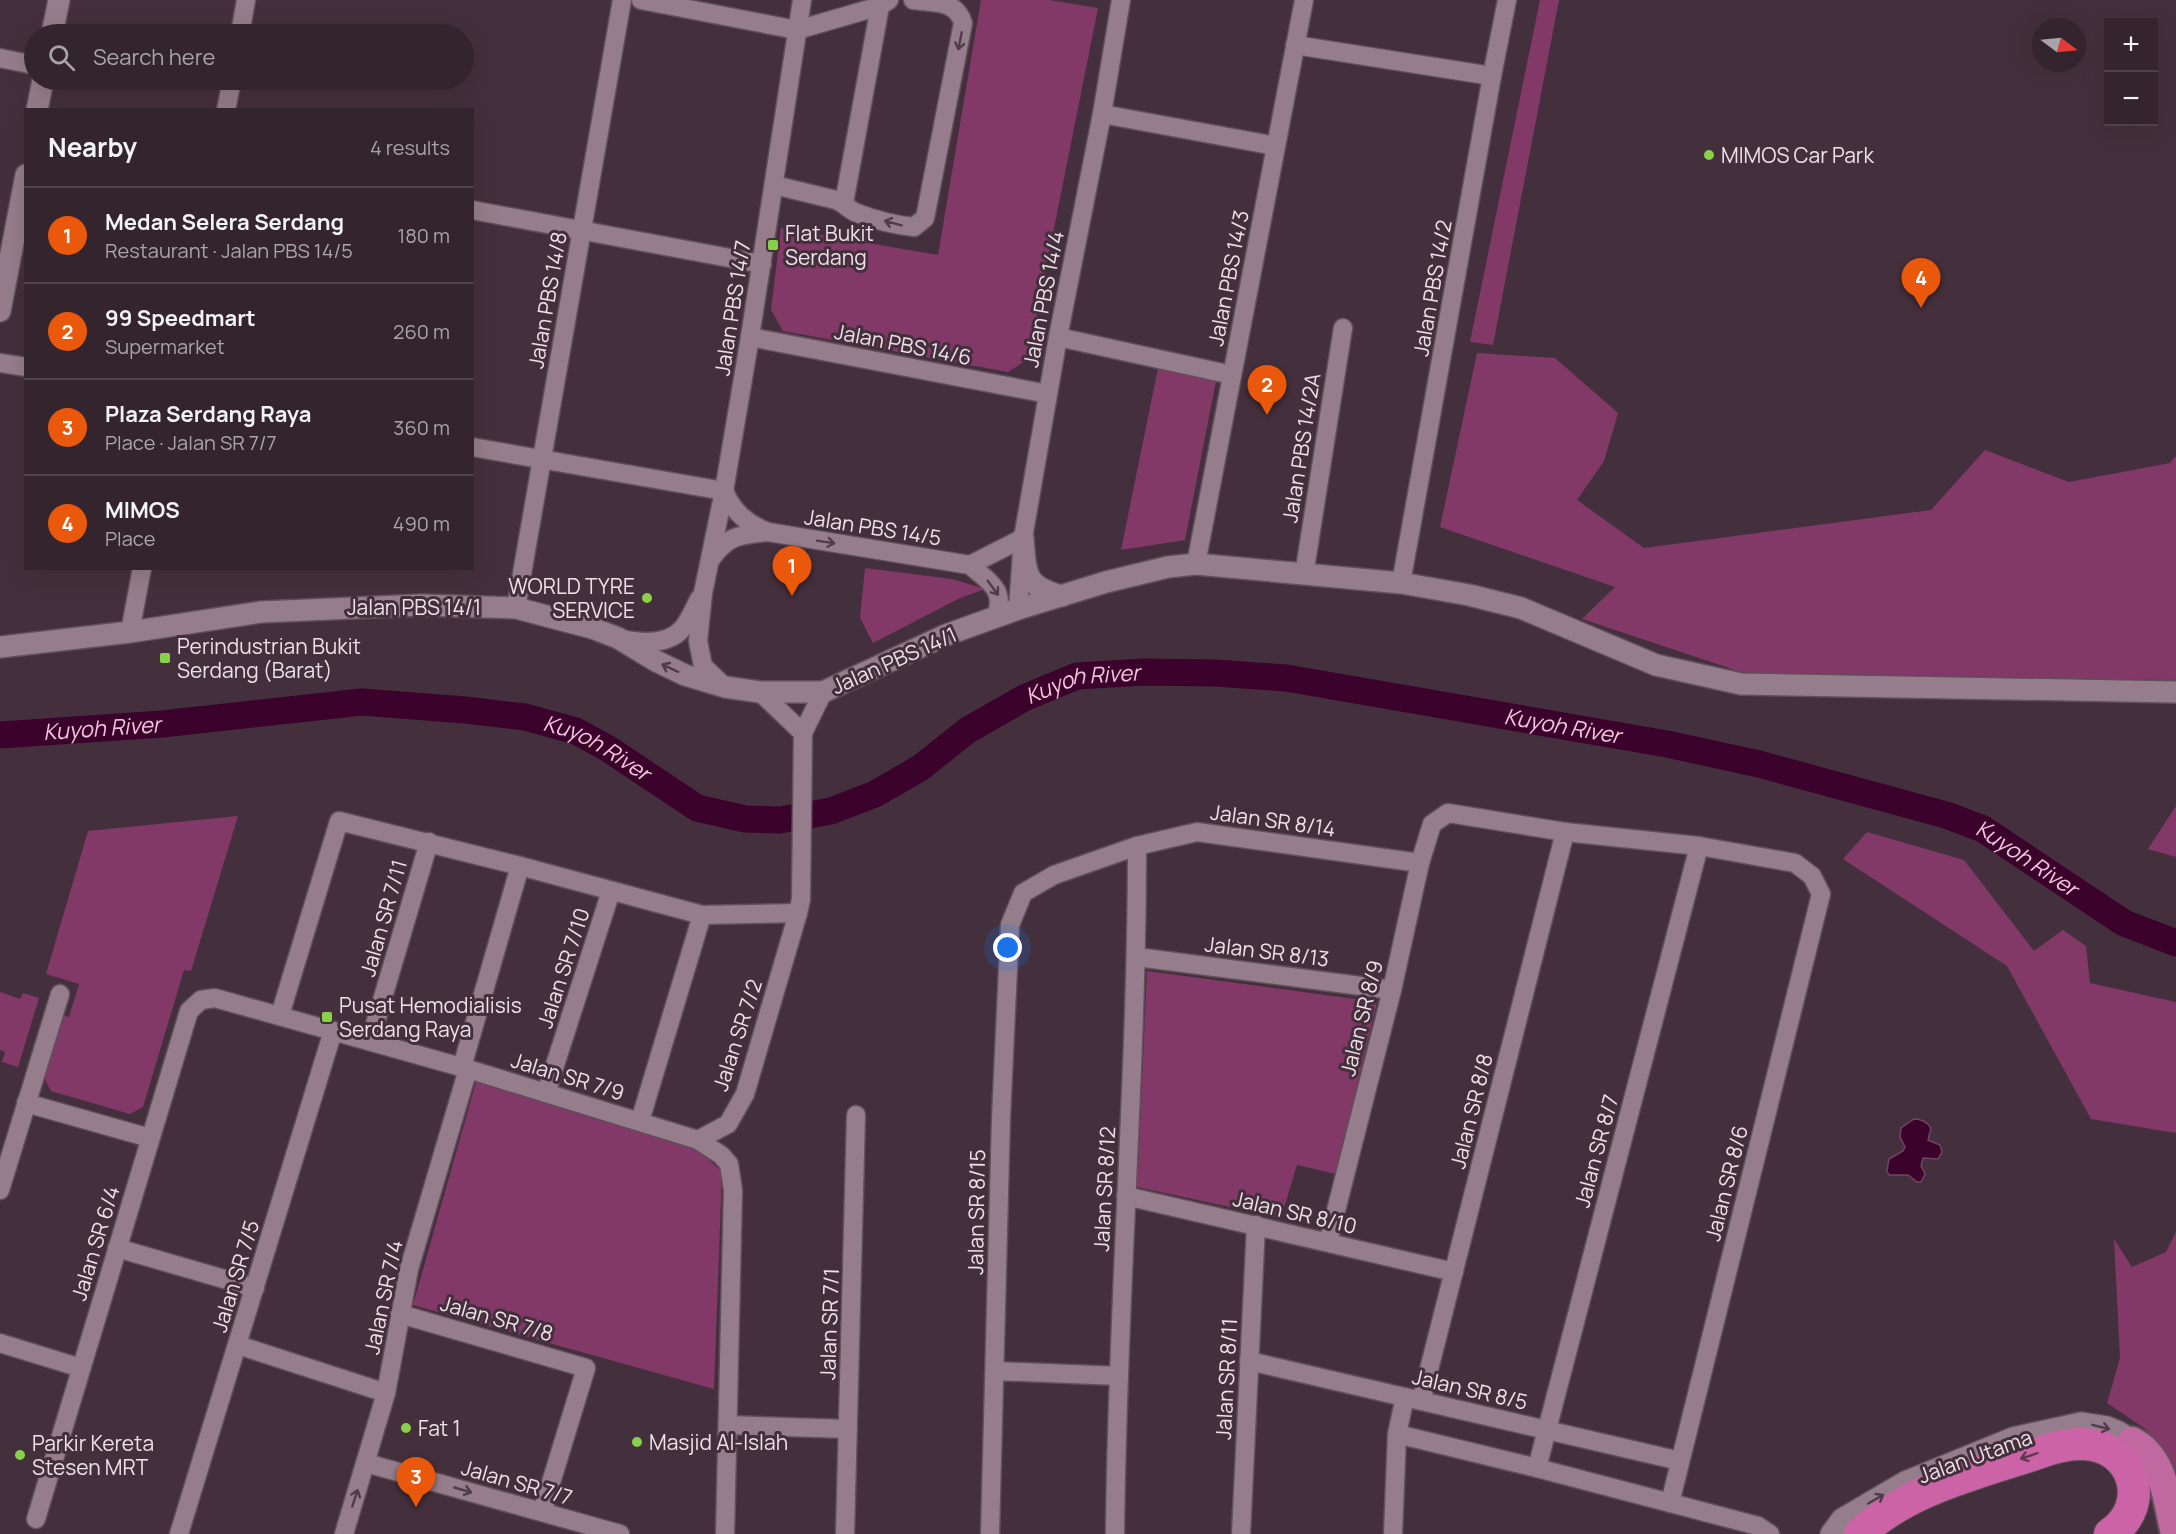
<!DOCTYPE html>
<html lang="en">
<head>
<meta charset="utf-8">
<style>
  body { margin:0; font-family:Manrope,sans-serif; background:#3e3039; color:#f1f3f6 }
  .controls { position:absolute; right:18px; top:18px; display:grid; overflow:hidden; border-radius:0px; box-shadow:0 6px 24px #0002 }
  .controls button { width:54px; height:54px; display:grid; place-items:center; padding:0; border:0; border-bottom:2px solid #4e4149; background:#33242d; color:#f1f3f6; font:30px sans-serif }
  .compass { position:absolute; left:2032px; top:18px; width:54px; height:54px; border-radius:50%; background:#33242d; box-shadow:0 6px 24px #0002; rotate:106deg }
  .you { position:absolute; left:1008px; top:948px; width:21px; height:21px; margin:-15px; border:4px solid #fff; border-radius:50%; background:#1a73e8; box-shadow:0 0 0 9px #1a73e833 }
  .badge { display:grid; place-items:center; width:39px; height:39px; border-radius:50%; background:#ea580c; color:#fff; font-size:20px; font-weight:700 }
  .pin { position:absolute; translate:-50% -50px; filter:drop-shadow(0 2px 3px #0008) }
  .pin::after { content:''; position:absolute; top:32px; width:21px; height:18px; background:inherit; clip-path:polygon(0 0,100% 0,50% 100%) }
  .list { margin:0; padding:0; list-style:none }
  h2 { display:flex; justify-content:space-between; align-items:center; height:78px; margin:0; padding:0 24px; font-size:26px }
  h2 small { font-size:20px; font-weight:400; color:#a9a4aa }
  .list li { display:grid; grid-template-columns:39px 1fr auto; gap:18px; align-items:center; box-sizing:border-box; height:96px; padding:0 24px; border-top:2px solid #4e4149 }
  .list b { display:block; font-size:22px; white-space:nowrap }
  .list p { margin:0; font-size:20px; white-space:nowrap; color:#a9a4aa }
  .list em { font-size:20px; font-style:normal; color:#a9a4aa }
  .icon { flex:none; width:33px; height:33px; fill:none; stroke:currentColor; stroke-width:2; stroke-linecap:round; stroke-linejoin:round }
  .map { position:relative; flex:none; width:2176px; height:1534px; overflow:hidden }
  .search { position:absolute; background:#33242d; box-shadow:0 6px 24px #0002; left:24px; top:24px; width:450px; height:66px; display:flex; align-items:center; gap:15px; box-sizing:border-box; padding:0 21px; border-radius:33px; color:#a9a4aa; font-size:22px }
  .panel { position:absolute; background:#33242d; box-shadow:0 6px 24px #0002; left:24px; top:108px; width:450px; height:462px; border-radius:0px }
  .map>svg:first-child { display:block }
  .green { fill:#823968 }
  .water { fill:#3b022b; stroke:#704563; stroke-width:1.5 }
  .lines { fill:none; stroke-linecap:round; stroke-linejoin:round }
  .river { stroke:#3b022b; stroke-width:27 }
  .minor-casing { stroke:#614f5a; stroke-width:21 }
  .tertiary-casing { stroke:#614f5a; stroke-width:24 }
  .trunk-casing { stroke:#614f5a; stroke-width:32 }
  .motorway-casing { stroke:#614f5a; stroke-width:34 }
  .minor { stroke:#967d8b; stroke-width:18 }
  .tertiary { stroke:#967d8b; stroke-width:21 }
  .trunk { stroke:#c068a0; stroke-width:28 }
  .motorway { stroke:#cb63a6; stroke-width:32 }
  .oneway { stroke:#503c48 }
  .oneway2 { stroke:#5f3a51 }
  .poi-dot { fill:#88cf4a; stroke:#44303c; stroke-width:2 }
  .labels { text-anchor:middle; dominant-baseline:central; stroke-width:6; stroke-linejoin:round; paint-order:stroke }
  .poi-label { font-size:21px; fill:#ede0e7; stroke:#44303c; text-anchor:start }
  .street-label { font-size:21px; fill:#ede0e7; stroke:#44303c }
  .water-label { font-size:22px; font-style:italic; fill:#f2c5df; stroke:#44303c }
</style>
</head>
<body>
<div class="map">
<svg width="2176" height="1534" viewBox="0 0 2176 1534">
  <rect width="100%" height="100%" fill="#44303c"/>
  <g class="green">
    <polygon points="981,0 1049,0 1098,8 1028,359 1008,372 783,331 771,310 781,228 938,255"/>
    <polygon points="1540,0 1559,0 1493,345 1470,342"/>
    <polygon points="1477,353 1555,358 1618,413 1604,461 1577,500 1644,548 1931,510 1985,450 2069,482 2170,463 2176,456 2176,680 1744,673 1582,619 1615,587 1440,527"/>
    <polygon points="1158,368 1216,381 1185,540 1121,550"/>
    <polygon points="865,568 952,579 985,589 960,598 873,643 860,618"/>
    <polygon points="2176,806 2176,857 2148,849"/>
    <polygon points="238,816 191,971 184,970 143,1107 130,1114 51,1091 44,1078 62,1015 69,1017 79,984 46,974 88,831"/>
    <polygon points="1867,832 1964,860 2034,951 2063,930 2086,946 2090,983 2176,1002 2176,1133 2091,1119 2007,966 1843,859"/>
    <polygon points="1147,971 1377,1002 1336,1174 1297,1165 1281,1218 1137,1187"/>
    <polygon points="0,992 20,999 23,993 39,998 18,1067 2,1062 5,1052 0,1050"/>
    <polygon points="476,1082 700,1151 722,1172 714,1389 413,1305"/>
    <polygon points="2176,1232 2176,1497 2170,1467 2147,1430 2107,1403 2120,1358 2114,1239 2132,1267 2166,1252"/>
  </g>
  <path class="water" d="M1914,1119C1921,1119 1927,1122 1931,1128L1928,1140L1940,1145L1942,1152L1938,1159L1923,1158L1921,1166L1925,1174L1921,1182H1917L1908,1175H1889L1887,1171L1889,1159L1903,1151L1905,1147L1900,1137L1901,1128Z"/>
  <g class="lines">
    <path class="river" id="s1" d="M0,735L162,724L362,702L465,710L525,717L576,731L607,748L697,808L745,819L780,820L831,811L875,794L920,768L968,730L1024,698L1077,676L1144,672L1215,673L1286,678L1667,744L1759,764L1946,815L1983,829L2124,923L2176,943"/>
    <defs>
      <g id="minor">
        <polyline points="641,0 797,30 880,6 889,0"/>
        <polyline points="240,34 246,0"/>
        <polyline points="1295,45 1492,76"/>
        <polyline points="0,58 34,65"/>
        <polyline points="226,110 232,80"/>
        <polyline points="1102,114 1276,146"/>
        <path d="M774,185L836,200C844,203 849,210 857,213C875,220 895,225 914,227L925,218L963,23C956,0 935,3 913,0"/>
        <polyline points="844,203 880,6"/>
        <polyline points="472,210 762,264"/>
        <polyline points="750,337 1048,394"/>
        <polyline points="1058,337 1232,375"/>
        <polyline points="0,363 26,367"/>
        <polyline points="472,447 724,491"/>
        <path d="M724,491C733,512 747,524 768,532L970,565C989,582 1006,589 996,617"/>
        <path d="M711,559C728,535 739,535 767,532"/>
        <polyline points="1196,564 1304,0"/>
        <polyline points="970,565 1023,538"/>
        <polyline points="1304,575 1343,328"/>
        <polyline points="1401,583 1492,76 1507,0"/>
        <polyline points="516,608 622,0"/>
        <polyline points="1018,609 1023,538 1058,337 1102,114 1121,0"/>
        <polyline points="130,632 142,568"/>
        <path d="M622,639C641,643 668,645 682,629C689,621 694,609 699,599"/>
        <polyline points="725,687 703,666 698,641 703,593 724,491 750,337 802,0"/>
        <polyline points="760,692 803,733"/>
        <polyline points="1137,957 1392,990"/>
        <polyline points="280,1015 339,821 520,866 702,915 798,913"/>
        <polyline points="370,1041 429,842"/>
        <polyline points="462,1067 520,866"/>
        <polyline points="546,1093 611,891"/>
        <polyline points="26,1103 150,1138"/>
        <polyline points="640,1121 702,915"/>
        <polyline points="698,1140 728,1124 745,1094 798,913 801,899 803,733 823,692"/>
        <polyline points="0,1190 60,994"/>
        <polyline points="1126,1196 1454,1272"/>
        <polyline points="1328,1242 1392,990 1420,863 1432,824 1448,813 1565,832 1699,846 1795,863 1812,876 1821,894 1670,1503"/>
        <polyline points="117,1248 255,1288"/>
        <polyline points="400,1314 586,1368 542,1512"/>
        <polyline points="0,1343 81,1368"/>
        <polyline points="238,1345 386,1393"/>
        <polyline points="1249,1361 1680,1461"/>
        <polyline points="995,1371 1119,1376"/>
        <polyline points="1421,1401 1565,832"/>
        <polyline points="728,1425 848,1429"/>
        <polyline points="1397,1434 1537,1468 1758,1526 1770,1534"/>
        <polyline points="366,1463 620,1534"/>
        <polyline points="1537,1468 1699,846"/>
        <polyline points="36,1519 189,1011 201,1000 215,998 468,1069 698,1140 721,1155 729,1164 733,1190 725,1534"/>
        <polyline points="179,1534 333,1031"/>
        <polyline points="344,1534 386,1393 409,1269 468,1069"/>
        <polyline points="845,1534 856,1115"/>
        <polyline points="990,1534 1001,1118 1010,925 1023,893 1054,875 1137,846 1197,832 1420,863"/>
        <path d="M1115,1534C1117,1304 1137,1075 1137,846"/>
        <polyline points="1241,1534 1256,1225"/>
        <polyline points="1393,1534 1397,1434 1405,1397"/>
      </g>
      <g id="tertiary">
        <polyline points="52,34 59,0"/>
        <polyline points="37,110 43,80"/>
        <polyline points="0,311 26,175"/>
        <path d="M1023,538C1026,574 1024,586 1062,596"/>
        <polyline points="0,647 130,632 261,612 421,605 516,608 592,628 618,638 656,661 685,675 725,687 760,692 823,692 946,635 1018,609 1106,582 1168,567 1196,564 1401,583 1469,595 1521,608 1656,665 1741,684 2176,692"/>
        <polyline points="1831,1534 1842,1519 1905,1482 2013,1438 2081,1423 2107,1427 2119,1432 2132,1441"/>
      </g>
      <path id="trunk" d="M2132,1441C2165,1457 2167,1502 2175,1534"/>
      <path id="motorway" d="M1860,1534C1904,1493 1961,1478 2016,1460C2038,1454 2060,1443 2083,1444C2134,1445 2153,1505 2110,1534"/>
    </defs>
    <use href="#minor" class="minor-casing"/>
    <use href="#tertiary" class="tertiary-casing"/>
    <use href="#trunk" class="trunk-casing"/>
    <use href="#motorway" class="motorway-casing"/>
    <use href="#minor" class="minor"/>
    <use href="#tertiary" class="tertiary"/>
    <use href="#trunk" class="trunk"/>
    <use href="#motorway" class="motorway"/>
  </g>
  <defs><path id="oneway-shaft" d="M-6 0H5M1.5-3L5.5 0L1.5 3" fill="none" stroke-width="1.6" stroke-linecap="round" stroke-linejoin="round" transform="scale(1.5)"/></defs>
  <g class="oneway">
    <use href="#oneway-shaft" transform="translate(960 41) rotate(101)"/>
    <use href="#oneway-shaft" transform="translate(893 223) rotate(-165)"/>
    <use href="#oneway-shaft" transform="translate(826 542) rotate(9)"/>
    <use href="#oneway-shaft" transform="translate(993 588) rotate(54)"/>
    <use href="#oneway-shaft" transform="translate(670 668) rotate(-155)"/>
    <use href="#oneway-shaft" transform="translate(2101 1427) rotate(14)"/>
    <use href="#oneway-shaft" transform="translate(463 1490) rotate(16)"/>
    <use href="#oneway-shaft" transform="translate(355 1498) rotate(-72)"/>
    <use href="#oneway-shaft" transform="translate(1876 1499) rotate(-30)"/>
  </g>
  <use class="oneway2" href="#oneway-shaft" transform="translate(2029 1456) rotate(162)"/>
  <g class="poi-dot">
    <circle cx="1709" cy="155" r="6"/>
    <rect x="767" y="239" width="12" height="12" rx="3"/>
    <circle cx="647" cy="598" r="6"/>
    <rect x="159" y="652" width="12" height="12" rx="3"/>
    <rect x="321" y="1011" width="12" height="12" rx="3"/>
    <circle cx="406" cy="1428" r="6"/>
    <circle cx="637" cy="1442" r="6"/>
    <circle cx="20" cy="1455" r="6"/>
  </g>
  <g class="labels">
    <g class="poi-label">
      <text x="1721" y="155">MIMOS Car Park</text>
      <text x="785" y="233">Flat Bukit<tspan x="785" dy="24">Serdang</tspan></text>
      <text x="635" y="586" text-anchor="end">WORLD TYRE<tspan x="635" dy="24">SERVICE</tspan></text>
      <text x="177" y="646">Perindustrian Bukit<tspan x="177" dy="24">Serdang (Barat)</tspan></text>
      <text x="339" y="1005">Pusat Hemodialisis<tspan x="339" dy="24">Serdang Raya</tspan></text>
      <text x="418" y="1428">Fat 1</text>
      <text x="649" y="1442">Masjid Al-Islah</text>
      <text x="32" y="1443">Parkir Kereta<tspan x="32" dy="24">Stesen MRT</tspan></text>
    </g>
    <g class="street-label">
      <text transform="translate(1228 278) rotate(-79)">Jalan PBS 14/3</text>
      <text transform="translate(1432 288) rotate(-80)">Jalan PBS 14/2</text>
      <text transform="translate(1043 299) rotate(-79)">Jalan PBS 14/4</text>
      <text transform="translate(547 300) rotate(-80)">Jalan PBS 14/8</text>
      <text transform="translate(732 308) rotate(-81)">Jalan PBS 14/7</text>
      <text transform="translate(903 344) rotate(11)">Jalan PBS 14/6</text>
      <text transform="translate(1301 448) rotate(-81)">Jalan PBS 14/2A</text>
      <text transform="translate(873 527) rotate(9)">Jalan PBS 14/5</text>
      <text x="414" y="607">Jalan PBS 14/1</text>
      <text transform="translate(894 660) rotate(-24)">Jalan PBS 14/1</text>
      <text transform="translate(1273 820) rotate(8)">Jalan SR 8/14</text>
      <text transform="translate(383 918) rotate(-74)">Jalan SR 7/11</text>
      <text transform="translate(1267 951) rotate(7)">Jalan SR 8/13</text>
      <text transform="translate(563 968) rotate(-72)">Jalan SR 7/10</text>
      <text transform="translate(1361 1018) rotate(-76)">Jalan SR 8/9</text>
      <text transform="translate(737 1035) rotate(-72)">Jalan SR 7/2</text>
      <text transform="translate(568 1076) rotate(17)">Jalan SR 7/9</text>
      <text transform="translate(1471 1111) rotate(-76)">Jalan SR 8/8</text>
      <text transform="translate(1596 1151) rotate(-75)">Jalan SR 8/7</text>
      <text transform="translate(1726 1183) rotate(-76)">Jalan SR 8/6</text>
      <text transform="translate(1104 1189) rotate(-87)">Jalan SR 8/12</text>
      <text transform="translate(976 1212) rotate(-89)">Jalan SR 8/15</text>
      <text transform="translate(1295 1212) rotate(13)">Jalan SR 8/10</text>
      <text transform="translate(95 1243) rotate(-73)">Jalan SR 6/4</text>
      <text transform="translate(235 1276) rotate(-73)">Jalan SR 7/5</text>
      <text transform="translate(383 1297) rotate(-78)">Jalan SR 7/4</text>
      <text transform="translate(497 1318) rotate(16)">Jalan SR 7/8</text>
      <text transform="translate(829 1324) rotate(-88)">Jalan SR 7/1</text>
      <text transform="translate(1226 1379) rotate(-87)">Jalan SR 8/11</text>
      <text transform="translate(1470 1389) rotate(13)">Jalan SR 8/5</text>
      <text transform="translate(1975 1456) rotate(-20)">Jalan Utama</text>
      <text transform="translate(517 1482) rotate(16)">Jalan SR 7/7</text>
    </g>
    <g class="water-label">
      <text stroke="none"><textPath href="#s1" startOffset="1146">Kuyoh River</textPath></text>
      <text stroke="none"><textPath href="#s1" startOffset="1632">Kuyoh River</textPath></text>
      <text stroke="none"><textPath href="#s1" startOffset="102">Kuyoh River</textPath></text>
      <text stroke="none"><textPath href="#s1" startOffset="606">Kuyoh River</textPath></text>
      <text stroke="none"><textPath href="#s1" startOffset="2118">Kuyoh River</textPath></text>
    </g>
  </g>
</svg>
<div class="controls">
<button>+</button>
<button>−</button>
</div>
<svg class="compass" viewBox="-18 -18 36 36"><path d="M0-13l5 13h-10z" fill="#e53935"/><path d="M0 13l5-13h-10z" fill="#a9a4aa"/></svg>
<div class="you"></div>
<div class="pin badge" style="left:792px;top:596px">1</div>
<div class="pin badge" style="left:1267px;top:415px">2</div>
<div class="pin badge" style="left:416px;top:1507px">3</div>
<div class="pin badge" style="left:1921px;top:308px">4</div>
<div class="search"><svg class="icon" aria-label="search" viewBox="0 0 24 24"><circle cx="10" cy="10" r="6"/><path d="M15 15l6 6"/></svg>Search here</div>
<section class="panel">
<h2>Nearby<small>4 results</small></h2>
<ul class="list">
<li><span class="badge">1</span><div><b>Medan Selera Serdang</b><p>Restaurant · Jalan PBS 14/5</p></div><em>180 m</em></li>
<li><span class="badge">2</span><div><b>99 Speedmart</b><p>Supermarket</p></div><em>260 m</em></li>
<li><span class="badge">3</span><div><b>Plaza Serdang Raya</b><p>Place · Jalan SR 7/7</p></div><em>360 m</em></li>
<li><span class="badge">4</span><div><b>MIMOS</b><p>Place</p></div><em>490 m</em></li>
</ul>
</section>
</div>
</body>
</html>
